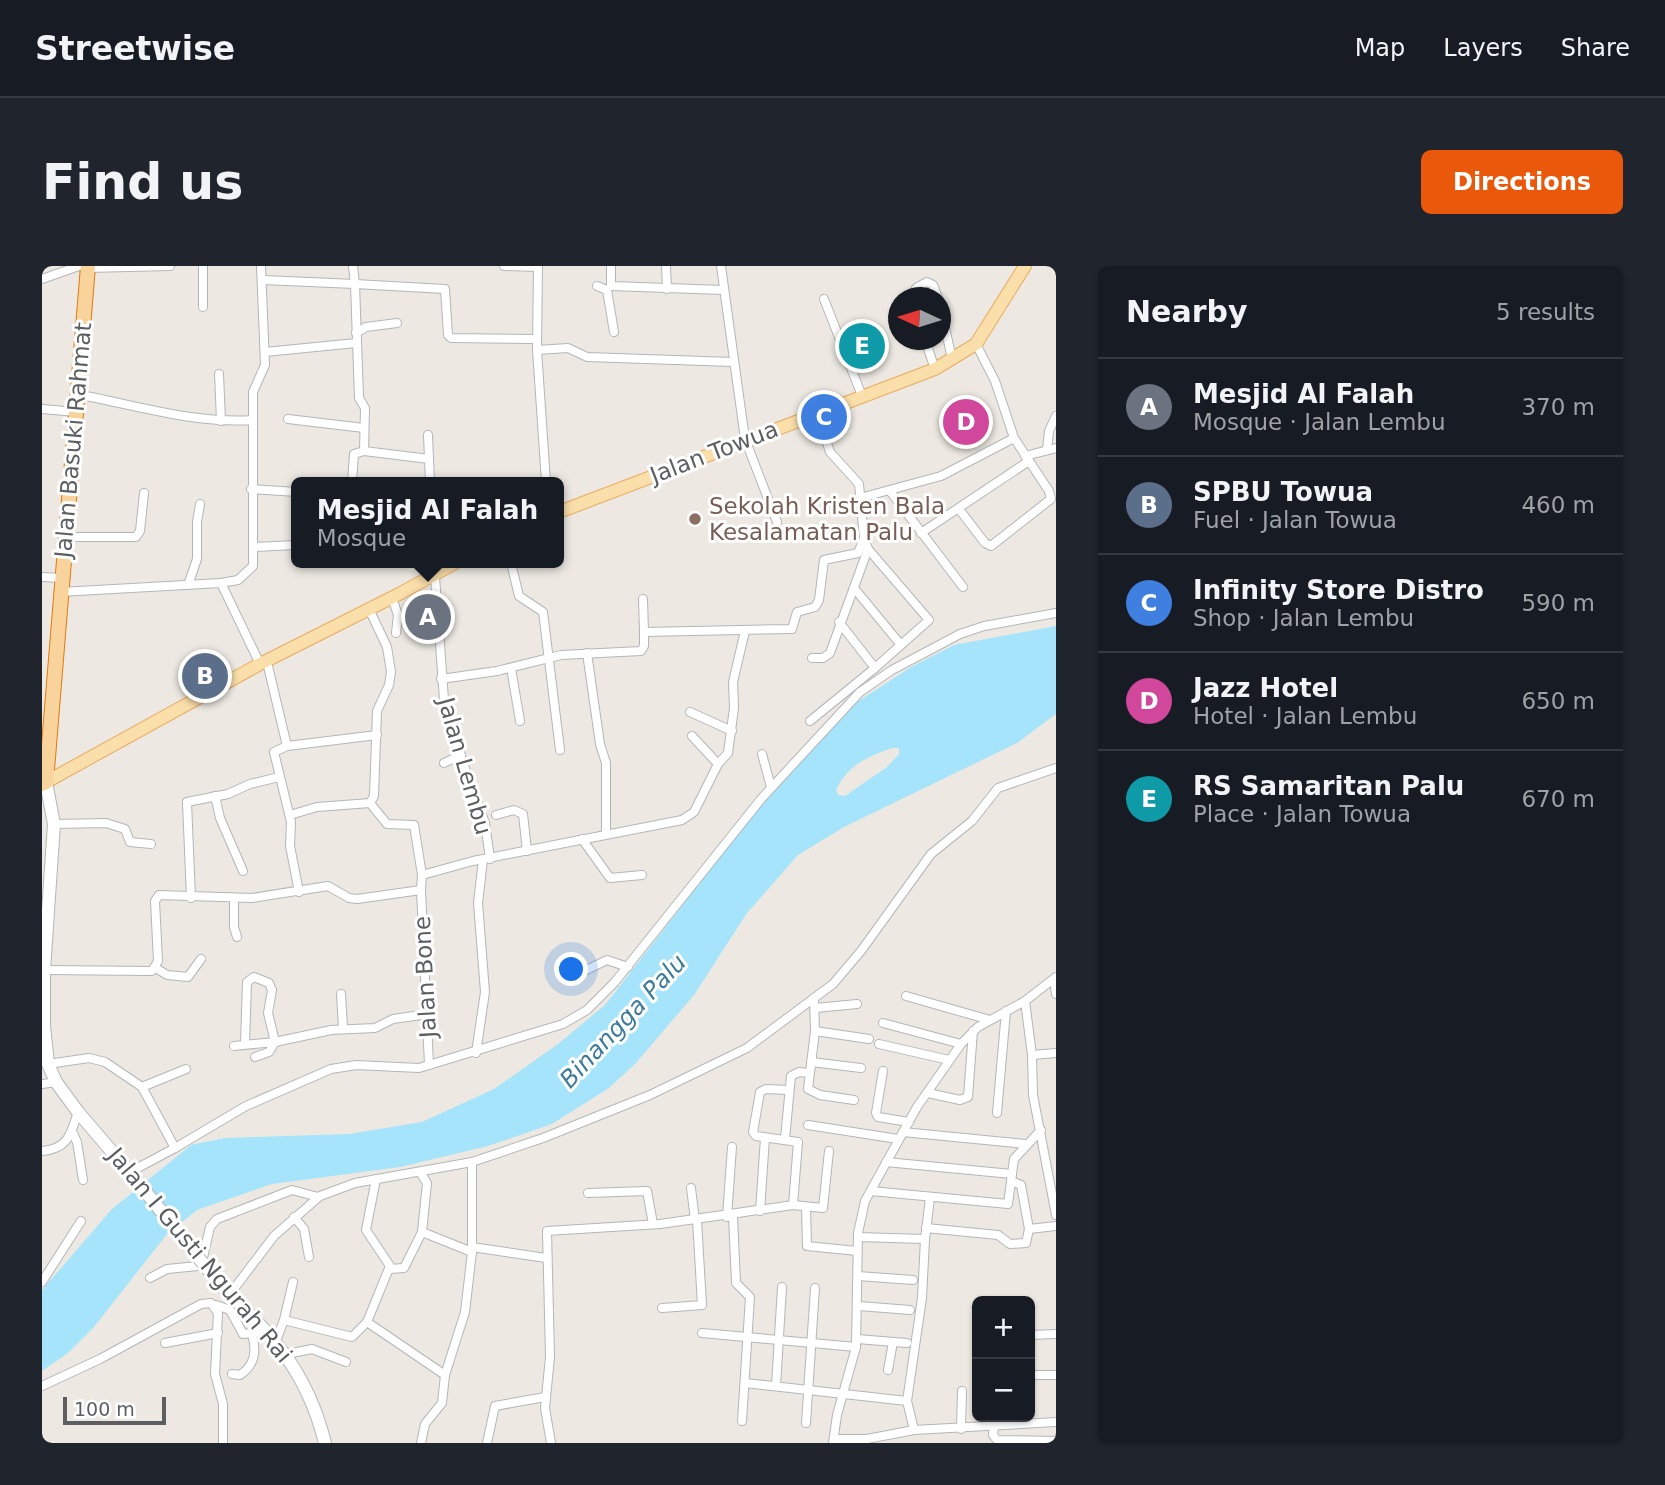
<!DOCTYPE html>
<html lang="en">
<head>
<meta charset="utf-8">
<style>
  body { margin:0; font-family:"DejaVu Sans",sans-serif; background:#20242c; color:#f1f3f6 }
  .controls { position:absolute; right:21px; bottom:21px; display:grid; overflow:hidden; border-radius:10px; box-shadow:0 2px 5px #0004 }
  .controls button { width:63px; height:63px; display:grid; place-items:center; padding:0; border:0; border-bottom:2px solid #363941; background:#171b24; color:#f1f3f6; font:35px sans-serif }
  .compass { position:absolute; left:846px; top:21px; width:63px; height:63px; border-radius:50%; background:#171b24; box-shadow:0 2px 5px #0004; rotate:274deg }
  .scale { position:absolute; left:21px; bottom:18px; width:103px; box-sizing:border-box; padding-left:7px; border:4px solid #5b5f62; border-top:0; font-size:19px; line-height:24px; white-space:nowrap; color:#5b5f62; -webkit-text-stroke:5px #fff; paint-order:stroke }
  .you { position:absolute; left:530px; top:704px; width:24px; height:24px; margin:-18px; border:5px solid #fff; border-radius:50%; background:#1a73e8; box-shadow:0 0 0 10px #1a73e833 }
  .badge { display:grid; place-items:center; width:46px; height:46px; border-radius:50%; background:#ea580c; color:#fff; font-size:23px; font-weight:700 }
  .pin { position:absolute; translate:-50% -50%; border:4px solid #fff; box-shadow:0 2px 7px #0006 }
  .popup { position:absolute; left:249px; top:211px; width:273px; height:91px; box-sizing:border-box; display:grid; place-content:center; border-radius:10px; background:#171b24; filter:drop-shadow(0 2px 5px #0005); font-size:23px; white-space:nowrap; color:#9ea1a6 }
  .popup b { font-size:26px; color:#f1f3f6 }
  .popup::after { content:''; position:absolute; left:50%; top:100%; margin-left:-14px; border:14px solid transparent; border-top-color:#171b24 }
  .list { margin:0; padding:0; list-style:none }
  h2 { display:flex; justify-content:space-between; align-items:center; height:91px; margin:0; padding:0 28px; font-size:30px }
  h2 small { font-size:23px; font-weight:400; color:#9ea1a6 }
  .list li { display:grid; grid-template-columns:46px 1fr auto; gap:21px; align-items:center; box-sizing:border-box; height:98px; padding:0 28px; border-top:2px solid #363941 }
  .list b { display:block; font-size:26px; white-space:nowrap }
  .list p { margin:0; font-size:23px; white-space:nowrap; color:#9ea1a6 }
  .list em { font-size:23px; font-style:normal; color:#9ea1a6 }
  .map { position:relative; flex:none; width:1014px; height:1177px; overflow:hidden; border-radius:10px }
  header { display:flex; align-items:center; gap:42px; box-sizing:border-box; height:98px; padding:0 35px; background:#171b24; border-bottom:2px solid #363941 }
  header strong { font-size:33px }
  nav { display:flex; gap:38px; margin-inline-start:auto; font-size:24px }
  .intro { display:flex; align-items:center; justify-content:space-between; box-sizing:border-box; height:168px; padding:0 42px }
  h1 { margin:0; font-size:49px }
  .button { padding:18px 32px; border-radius:10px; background:#ea580c; color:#fff; font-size:24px; font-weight:700 }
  main { display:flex; gap:42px; padding:0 42px }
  aside { flex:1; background:#171b24; border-radius:10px; box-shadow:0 2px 5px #0004 }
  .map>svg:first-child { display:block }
  .water { fill:#a5e4fa; fill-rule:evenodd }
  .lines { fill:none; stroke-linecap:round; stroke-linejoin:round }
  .minor-casing { stroke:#b3b6b9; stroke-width:10 }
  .secondary-casing { stroke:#b2b6b9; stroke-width:14 }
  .primary-casing { stroke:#e9aa5f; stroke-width:14 }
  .trunk-casing { stroke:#e2790d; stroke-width:16 }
  .minor { stroke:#fff; stroke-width:8 }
  .secondary { stroke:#fff; stroke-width:12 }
  .primary { stroke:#fadfaa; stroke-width:12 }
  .trunk { stroke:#f8d49c; stroke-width:14 }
  .secondary-bridge-casing { stroke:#b2b6b9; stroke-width:14; stroke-linecap:butt }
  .secondary-bridge { stroke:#fff; stroke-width:12 }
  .education-dot { fill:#8d6e63; stroke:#fff; stroke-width:2.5 }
  .labels { text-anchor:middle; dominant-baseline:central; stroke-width:6; stroke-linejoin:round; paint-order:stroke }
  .street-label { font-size:23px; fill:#5b5f62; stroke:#fff }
  .education-label { font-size:23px; fill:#785e54; stroke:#fff; text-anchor:start }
  .water-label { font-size:24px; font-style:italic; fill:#3e7b9a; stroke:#fff }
</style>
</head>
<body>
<header>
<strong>Streetwise</strong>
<nav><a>Map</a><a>Layers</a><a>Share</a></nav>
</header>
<div class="intro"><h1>Find us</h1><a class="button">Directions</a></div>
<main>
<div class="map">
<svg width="1014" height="1177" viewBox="0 0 1014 1177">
  <rect width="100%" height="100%" fill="#ede9e2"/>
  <path class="water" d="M1014,360V448L975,477L802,561L756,589L705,647L652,729L594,797L567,822L510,858L446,880L358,901L230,918L155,944L125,968L52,1061L26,1087L0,1105V1024L70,943L149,879L183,872L307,868L380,856L452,823L516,778L563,739L724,532L812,438L869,401L912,379ZM850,482H857V488L845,501L803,530L796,529L794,524C806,499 825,491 850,482Z"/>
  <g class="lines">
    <defs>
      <g id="minor">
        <polyline points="311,0 313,18 403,23 406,69 409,72 494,73"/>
        <polyline points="462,0 496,1"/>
        <polyline points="496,0 495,84 504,216"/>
        <polyline points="569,0 569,20 681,24"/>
        <polyline points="624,0 625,23"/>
        <polyline points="679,0 703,173 735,256"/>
        <polyline points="46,2 128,0"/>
        <polyline points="0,13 37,0"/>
        <polyline points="221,14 313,18 317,132 323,142 322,185 387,193 388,216"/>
        <polyline points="555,20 565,24 572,66"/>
        <polyline points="872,32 874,22 885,16 891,19 896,32"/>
        <polyline points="782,33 820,130"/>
        <polyline points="898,39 910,93"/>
        <polyline points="161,41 161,0"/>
        <polyline points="314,67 324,61 355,57"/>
        <polyline points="883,74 893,103"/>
        <polyline points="495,84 526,82 545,91 691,96"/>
        <polyline points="223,86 314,77"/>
        <polyline points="177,108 179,155"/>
        <path d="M34,128C93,139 151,158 211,154V300L196,314L179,317"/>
        <polyline points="0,143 34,146"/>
        <polyline points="246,153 322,162"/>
        <polyline points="211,154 211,126 223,99 219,0"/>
        <polyline points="386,169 387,193"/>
        <polyline points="1005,184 1007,165 1014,150"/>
        <polyline points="983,190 1014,182"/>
        <polyline points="310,216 312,188 322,185"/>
        <polyline points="209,223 255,226"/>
        <polyline points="848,225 921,321"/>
        <polyline points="818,232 899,210 972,172"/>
        <polyline points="917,243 943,277 949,280 1009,233 1007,225 972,172 953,115 934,78"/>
        <polyline points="879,267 987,195"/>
        <polyline points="23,271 94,271 98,265 102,227"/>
        <polyline points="212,281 255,279"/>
        <polyline points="392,297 403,447 443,557 448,593"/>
        <polyline points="469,297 477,330 501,346 518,484"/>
        <polyline points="0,311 20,312"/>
        <polyline points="146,319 155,293 155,256 158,238"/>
        <polyline points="812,322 859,379"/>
        <polyline points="18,326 179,317 218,398"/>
        <polyline points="350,332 356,349 354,367"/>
        <polyline points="601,333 602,366"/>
        <polyline points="797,356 833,402 887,354 826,283 823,275"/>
        <polyline points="545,387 558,478 564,497 564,568"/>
        <polyline points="770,392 781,392 788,387 826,283"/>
        <polyline points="225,396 245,480 232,486 249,556 248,580 257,626"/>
        <polyline points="469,402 478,455"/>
        <polyline points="399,413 455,405 519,389 599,385 602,380 602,366 750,363 755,346 773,341 777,334 782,294 816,287 822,272 817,218 788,186 775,147"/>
        <polyline points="648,446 690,465"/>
        <polyline points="768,455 833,402"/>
        <polyline points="650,470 676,498"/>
        <polyline points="245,480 335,469"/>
        <polyline points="720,488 729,521"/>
        <polyline points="402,497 419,489"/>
        <polyline points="173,530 178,552 201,605"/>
        <polyline points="328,537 345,558 372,559 380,609"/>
        <polyline points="248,549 275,541 328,537 332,530 335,445 347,419 349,406 345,381 327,343"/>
        <polyline points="454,549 472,544 481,548 485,585"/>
        <polyline points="12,558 64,557 83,563 88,576 109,578"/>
        <polyline points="540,573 568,612 600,609"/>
        <polyline points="379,624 380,609 431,595 640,554 652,546 676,498 686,487 692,442 691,416 703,365"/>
        <polyline points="149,632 145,536 186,528 208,518 237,511"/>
        <polyline points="192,632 192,661 195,671"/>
        <polyline points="114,702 125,709 146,711 159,693"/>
        <polyline points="2,704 110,705 116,695 113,635 117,629 210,632 286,620 307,632 315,633 379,624 387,799"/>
        <polyline points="526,713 565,694 586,701"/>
        <polyline points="1012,713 1014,728"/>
        <polyline points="299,728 301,762"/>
        <polyline points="864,730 948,754"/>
        <polyline points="772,732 773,765 766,823 778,829 812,834"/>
        <polyline points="983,735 990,789 991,829 1014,949"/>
        <polyline points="773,742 815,738"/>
        <polyline points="841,757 919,778"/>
        <polyline points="773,765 827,773"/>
        <polyline points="203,778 205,716 212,711 227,717 230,724 226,747 233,776 289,764 333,762 351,753 386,748"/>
        <polyline points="837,778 907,794"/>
        <polyline points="192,780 233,776"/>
        <polyline points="434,787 443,726 436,637 441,594"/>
        <polyline points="990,789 1014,787"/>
        <polyline points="213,791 227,786 233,776"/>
        <polyline points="769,796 819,802"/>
        <polyline points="6,798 47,792 63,796 100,821 133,882 204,840 289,803 314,799 377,802 521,758 545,744 572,717 719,533 818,426 850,404 918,368 942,360 1014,347"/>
        <polyline points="841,805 834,847 836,851 867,856"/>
        <polyline points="0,818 14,816"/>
        <polyline points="100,821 144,803"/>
        <polyline points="746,824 724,823 718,826 711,866 714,870 756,876 751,939"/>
        <polyline points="886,827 918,834 926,831 931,765"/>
        <polyline points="955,847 964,745"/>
        <polyline points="766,859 856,873"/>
        <polyline points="30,865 35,876 41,914"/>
        <polyline points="861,866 983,878"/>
        <polyline points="743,873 749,810 757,806 767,807"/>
        <path d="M0,885C26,883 29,868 36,846"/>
        <polyline points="844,896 970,908"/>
        <polyline points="88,906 133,882"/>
        <polyline points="378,906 385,917 380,966"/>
        <polyline points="334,913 324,964 348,1000 325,1056 403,1109"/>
        <polyline points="649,922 653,954"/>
        <polyline points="829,925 966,938 972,893 999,864"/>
        <polyline points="546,927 605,925 611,958"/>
        <polyline points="764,942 765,980 815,985"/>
        <polyline points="718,945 723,872"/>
        <polyline points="691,950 694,1017 708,1031 700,1155"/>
        <polyline points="252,951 262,963 267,991"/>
        <polyline points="685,951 690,881"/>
        <polyline points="884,962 956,969 968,978 984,977 987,963 979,919 969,915"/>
        <polyline points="987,963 1014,960"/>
        <polyline points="816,971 883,973 888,932"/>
        <polyline points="430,981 504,992"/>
        <polyline points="347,1003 362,1002 380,966 430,986"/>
        <polyline points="816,1010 871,1014"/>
        <polyline points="108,1012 125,1003 156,1000 160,996 168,961 175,953 250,924 276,931"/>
        <polyline points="0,1016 39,955"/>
        <polyline points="188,1028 232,970 278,930 313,917 430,896 501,872 608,829 705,782 791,718 819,685 889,588 930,555 956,522 1014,502"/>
        <polyline points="174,1039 188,1044 201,1068 227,1065"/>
        <polyline points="817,1040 868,1044"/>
        <polyline points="620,1042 660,1039 655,954"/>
        <polyline points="242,1054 251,1016"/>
        <polyline points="660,1067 814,1081"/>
        <polyline points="988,1069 1014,1068"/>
        <polyline points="815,1073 865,1077"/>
        <polyline points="234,1075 242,1054 310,1071 325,1056"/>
        <polyline points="123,1077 176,1067"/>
        <polyline points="245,1088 270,1083 304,1096"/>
        <polyline points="846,1104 851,1076"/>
        <path d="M190,1108L198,1109C213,1099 215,1085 210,1068"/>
        <polyline points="991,1109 1014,1109"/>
        <polyline points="703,1117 865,1135"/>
        <polyline points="0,1120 58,1093 159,1038 169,1037 176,1047 173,1108 181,1138 181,1177"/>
        <polyline points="734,1120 740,1021"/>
        <polyline points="953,1151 951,1169 955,1174 1014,1175"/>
        <polyline points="764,1157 773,1022"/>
        <polyline points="919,1163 920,1125"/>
        <polyline points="872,1164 865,1135 880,1032 883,973"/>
        <polyline points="792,1173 825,1173 872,1164 1014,1156"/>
        <polyline points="379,1177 383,1158 400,1137 403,1109 423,1046 430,986 430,896"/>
        <polyline points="445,1177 453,1140 503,1131"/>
        <polyline points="509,1177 503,1142 508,1091 505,965 618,958 751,939 781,942 787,885"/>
        <polyline points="791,1177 795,1149 814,1081 816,967 823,935 875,841 919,778 936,761 983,735 1014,711"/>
      </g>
      <g id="secondary">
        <polyline points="4,516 12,558 2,704 2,760 6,798 14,816 36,846 95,915"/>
        <path d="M180,1021C232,1071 265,1105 283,1177"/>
      </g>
      <g id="primary">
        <polyline points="517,246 893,103 934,78 983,0"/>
        <polyline points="4,516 218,398 359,327 413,297"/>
      </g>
      <polyline id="trunk" points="0,518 4,516 46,0"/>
    </defs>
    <use href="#minor" class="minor-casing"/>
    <use href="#secondary" class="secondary-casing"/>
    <use href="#primary" class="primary-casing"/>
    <use href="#trunk" class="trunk-casing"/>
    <use href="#minor" class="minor"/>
    <use href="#secondary" class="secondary"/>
    <use href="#primary" class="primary"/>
    <use href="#trunk" class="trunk"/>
    <defs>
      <polyline id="secondary-bridge" points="95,915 180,1021"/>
    </defs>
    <use href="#secondary-bridge" class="secondary-bridge-casing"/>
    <use href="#secondary-bridge" class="secondary-bridge"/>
  </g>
  <circle class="education-dot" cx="653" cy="253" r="7"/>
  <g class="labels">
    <g class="street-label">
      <text transform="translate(31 174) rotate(-85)">Jalan Basuki Rahmat</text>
      <text transform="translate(672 186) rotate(-21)">Jalan Towua</text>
      <text transform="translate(423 500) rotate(74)">Jalan Lembu</text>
      <text transform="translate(383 711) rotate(-93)">Jalan Bone</text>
      <text transform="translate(158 989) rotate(50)">Jalan I Gusti Ngurah Rai</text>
    </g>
    <g class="education-label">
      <text x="667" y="240">Sekolah Kristen Bala<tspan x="667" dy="26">Kesalamatan Palu</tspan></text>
    </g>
    <g class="water-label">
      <text transform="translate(581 755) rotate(-47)">Binangga Palu</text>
    </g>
  </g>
</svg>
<div class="controls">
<button>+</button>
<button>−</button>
</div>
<svg class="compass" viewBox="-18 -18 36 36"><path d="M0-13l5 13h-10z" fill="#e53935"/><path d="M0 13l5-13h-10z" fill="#9ea1a6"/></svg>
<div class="scale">100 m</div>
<div class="you"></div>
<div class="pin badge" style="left:386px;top:351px;background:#6b7280">A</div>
<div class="popup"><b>Mesjid Al Falah</b>Mosque</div>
<div class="pin badge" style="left:163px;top:410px;background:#5c6f8a">B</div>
<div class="pin badge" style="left:782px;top:151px;background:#3f7fe0">C</div>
<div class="pin badge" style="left:924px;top:156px;background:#d1479c">D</div>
<div class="pin badge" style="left:820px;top:80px;background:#0f9aa8">E</div>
</div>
<aside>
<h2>Nearby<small>5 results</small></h2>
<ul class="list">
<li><span class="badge" style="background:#6b7280">A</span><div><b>Mesjid Al Falah</b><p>Mosque · Jalan Lembu</p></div><em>370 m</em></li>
<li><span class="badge" style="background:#5c6f8a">B</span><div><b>SPBU Towua</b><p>Fuel · Jalan Towua</p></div><em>460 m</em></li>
<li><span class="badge" style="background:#3f7fe0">C</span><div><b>Infinity Store Distro</b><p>Shop · Jalan Lembu</p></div><em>590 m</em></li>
<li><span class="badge" style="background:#d1479c">D</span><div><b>Jazz Hotel</b><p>Hotel · Jalan Lembu</p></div><em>650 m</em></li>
<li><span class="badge" style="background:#0f9aa8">E</span><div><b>RS Samaritan Palu</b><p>Place · Jalan Towua</p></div><em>670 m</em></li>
</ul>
</aside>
</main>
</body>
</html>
